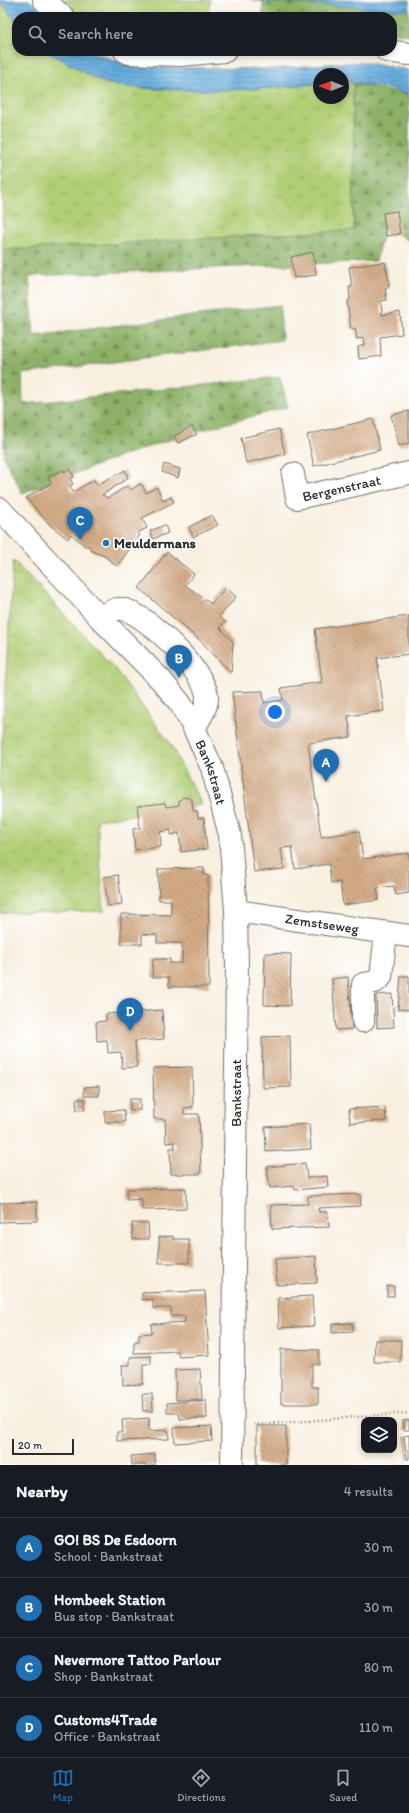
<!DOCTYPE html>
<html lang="en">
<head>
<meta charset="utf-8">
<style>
  body { margin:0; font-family:Itim,sans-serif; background:#20242c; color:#f1f3f6 }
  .controls { position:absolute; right:12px; bottom:12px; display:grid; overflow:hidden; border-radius:8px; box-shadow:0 2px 6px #0003 }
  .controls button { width:36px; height:36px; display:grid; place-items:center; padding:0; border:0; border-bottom:1px solid #363941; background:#171b24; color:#f1f3f6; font:20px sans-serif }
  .compass { position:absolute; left:313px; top:68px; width:36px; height:36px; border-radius:50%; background:#171b24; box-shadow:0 2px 6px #0003; rotate:270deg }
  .scale { position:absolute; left:12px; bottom:10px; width:62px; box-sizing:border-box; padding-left:4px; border:2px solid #2b2b2b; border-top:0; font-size:11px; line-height:14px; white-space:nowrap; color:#2b2b2b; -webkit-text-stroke:3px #fff; paint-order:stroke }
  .you { position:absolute; left:275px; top:712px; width:14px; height:14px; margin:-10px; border:3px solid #fff; border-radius:50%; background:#1a73e8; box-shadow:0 0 0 6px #1a73e833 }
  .badge { display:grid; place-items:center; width:26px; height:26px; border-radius:50%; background:#1f6fb2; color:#fff; font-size:13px; font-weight:700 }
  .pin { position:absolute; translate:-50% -33px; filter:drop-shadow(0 1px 2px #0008) }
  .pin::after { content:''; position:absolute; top:21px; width:14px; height:12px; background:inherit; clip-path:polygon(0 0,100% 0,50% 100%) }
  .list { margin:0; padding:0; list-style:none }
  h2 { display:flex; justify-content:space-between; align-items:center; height:52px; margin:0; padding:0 16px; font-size:17px }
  h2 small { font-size:13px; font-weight:400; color:#9ea1a6 }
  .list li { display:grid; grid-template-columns:26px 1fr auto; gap:12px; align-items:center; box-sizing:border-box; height:60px; padding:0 16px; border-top:1px solid #363941 }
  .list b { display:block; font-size:15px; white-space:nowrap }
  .list p { margin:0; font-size:13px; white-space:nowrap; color:#9ea1a6 }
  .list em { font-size:13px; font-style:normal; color:#9ea1a6 }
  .icon { flex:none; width:22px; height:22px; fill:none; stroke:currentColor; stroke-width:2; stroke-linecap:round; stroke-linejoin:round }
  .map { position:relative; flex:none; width:409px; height:1465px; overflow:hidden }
  .search { position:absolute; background:#171b24; box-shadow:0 2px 6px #0003; left:12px; right:12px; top:12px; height:44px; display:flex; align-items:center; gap:10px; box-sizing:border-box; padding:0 14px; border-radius:16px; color:#9ea1a6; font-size:15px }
  .sheet { height:292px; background:#171b24 }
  nav { display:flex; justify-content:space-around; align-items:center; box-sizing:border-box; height:56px; border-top:1px solid #363941; background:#171b24; font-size:11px; color:#9ea1a6 }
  nav a { display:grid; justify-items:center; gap:2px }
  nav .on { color:#1f6fb2 }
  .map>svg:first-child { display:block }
  .grass { fill:url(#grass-tufts); stroke:#6e7c50 }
  .forest { fill:url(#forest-firs); stroke:#5c6e48 }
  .green { fill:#b1ce75; stroke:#6e7c50 }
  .water { fill:url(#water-rules); stroke:#486c84 }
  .building { fill:url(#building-back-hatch) }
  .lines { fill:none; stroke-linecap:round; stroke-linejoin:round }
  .minor-casing { stroke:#73706a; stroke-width:24 }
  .path { stroke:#73706a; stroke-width:2.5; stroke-dasharray:1 3; stroke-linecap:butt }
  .minor { stroke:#fff; stroke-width:22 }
  .poi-dot { fill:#1f6fb2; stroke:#fff; stroke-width:1.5 }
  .labels { text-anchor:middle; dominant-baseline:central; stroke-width:3.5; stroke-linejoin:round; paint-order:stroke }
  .street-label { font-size:14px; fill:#2b2b2b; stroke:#fff }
  .poi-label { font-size:14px; font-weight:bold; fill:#2b2b2b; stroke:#fff; text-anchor:start }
</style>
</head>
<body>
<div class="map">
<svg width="409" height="1465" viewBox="0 0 409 1465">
  <defs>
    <pattern id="grass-tufts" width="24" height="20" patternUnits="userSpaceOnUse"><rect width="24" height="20" fill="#b1ce75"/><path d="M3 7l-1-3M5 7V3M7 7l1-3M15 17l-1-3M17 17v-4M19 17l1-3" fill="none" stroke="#98b165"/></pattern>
    <pattern id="forest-firs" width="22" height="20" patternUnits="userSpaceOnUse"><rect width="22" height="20" fill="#8cb166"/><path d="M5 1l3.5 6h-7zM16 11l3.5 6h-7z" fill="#739054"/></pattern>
    <pattern id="water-rules" width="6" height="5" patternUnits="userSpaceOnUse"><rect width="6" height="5" fill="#65acdc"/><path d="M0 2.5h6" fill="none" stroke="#538cb3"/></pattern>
    <pattern id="building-back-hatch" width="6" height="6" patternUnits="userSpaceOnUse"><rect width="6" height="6" fill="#d4ac86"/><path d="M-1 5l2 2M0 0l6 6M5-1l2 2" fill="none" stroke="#ac8c6e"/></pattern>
  </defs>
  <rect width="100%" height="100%" fill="#fff"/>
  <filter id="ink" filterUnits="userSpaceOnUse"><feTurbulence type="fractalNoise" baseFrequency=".025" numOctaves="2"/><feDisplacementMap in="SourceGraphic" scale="8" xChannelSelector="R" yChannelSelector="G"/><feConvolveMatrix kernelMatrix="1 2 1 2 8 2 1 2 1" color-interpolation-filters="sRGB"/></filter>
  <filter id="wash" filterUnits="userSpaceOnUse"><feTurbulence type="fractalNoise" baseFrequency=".012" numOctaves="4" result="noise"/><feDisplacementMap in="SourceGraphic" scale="16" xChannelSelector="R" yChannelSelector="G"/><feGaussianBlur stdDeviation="0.9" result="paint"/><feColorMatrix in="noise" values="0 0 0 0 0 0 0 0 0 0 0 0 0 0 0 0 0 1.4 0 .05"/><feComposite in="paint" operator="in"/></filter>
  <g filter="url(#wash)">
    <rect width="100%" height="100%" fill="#f8efdf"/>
    <g class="grass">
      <path d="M0,1L17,23V51H46L100,81L117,86C185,92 251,92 319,83V98H343V81L353,83L354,230L3,250Z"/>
      <polygon points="13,560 115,669 169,742 202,805 97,820 104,911 0,913 0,772"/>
    </g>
    <g class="forest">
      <polygon points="263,1 409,10 409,35 392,32 392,17 263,17"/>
      <polygon points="353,83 409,95 409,241 385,225 376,261 29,276 34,336 280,305 282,340 22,374 23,404 280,377 288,407 195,432 138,450 22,493 4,458 3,250 354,230"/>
    </g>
    <polygon class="green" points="57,0 211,0 206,17 78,17"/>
    <g class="water">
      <polygon points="0,0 29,0 47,17 17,17 17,23"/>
      <polygon points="251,0 409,0 409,10 258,1"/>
      <path d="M46,51H90L133,67L271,69L338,63L362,62L409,70V95L387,88L343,81V74H319V83C252,92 185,92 117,86L100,81Z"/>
    </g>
    <g id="blocks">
      <g class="building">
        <polygon points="397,211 400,234 386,236 383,213"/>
        <polygon points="313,252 316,275 294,278 291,257"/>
        <polygon points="385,262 389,283 388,288 385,288 387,300 381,301 382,315 400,312 402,334 380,337 381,356 359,359 358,347 365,345 364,338 357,339 355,328 351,329 347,302 350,299 349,287 352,287 349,267"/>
        <polygon points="409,411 409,443 399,446 391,415"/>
        <polygon points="373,419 380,450 314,466 307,435"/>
        <polygon points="192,426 197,434 178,443 174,436"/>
        <polygon points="279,429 285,454 246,463 241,438"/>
        <polygon points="164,464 180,469 178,478 162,472"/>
        <polygon points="69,469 74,477 70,479 73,484 70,486 73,492 94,480 97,485 125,470 128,478 102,495 108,498 127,486 131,490 139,484 142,485 146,493 157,487 163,501 171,497 174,502 142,518 147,528 137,533 140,535 117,566 104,556 92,551 89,546 85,546 71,534 68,539 50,525 26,498 51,483 48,477 63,470 64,472"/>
        <polygon points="212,515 218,525 193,537 189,527"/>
        <polygon points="165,525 168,533 153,539 150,531"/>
        <polygon points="167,552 194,574 185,585 211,604 226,587 236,597 219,617 225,622 220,628 233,642 231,673 205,645 139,588"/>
        <polygon points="409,616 409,654 377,658 384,711 348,716 351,737 308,743 321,837 359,831 363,859 409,853 409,893 396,895 394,886 377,888 379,900 343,905 340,882 331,883 329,864 295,869 292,847 281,848 284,869 254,872 232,692 263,691 264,703 283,700 281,688 322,682 315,629"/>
        <polygon points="183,797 189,798 192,800 193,811 197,811 198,818 204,818 207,849 181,852 179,833 171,835 171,830 160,832 161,847 135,850 133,829 140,828 137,806 165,803 166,807 179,805 179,801"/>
        <polygon points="204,868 204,875 208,875 209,987 169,987 169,977 152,977 153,959 170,959 170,963 182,963 182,943 157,943 157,935 142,934 142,944 121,944 121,914 171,915 171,900 159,900 158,869"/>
        <polygon points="118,875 122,904 108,906 104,877"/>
        <polygon points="265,953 291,954 290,1006 264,1005"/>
        <polygon points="401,976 409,976 409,1010 398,1009"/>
        <polygon points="348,977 352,1029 336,1030 332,979"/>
        <polygon points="392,994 394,1027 377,1028 376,995"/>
        <polygon points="162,1010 164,1039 135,1041 137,1067 122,1068 121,1052 108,1053 107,1040 97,1041 96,1022 106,1021 106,1014"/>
        <polygon points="290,1036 291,1087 263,1088 262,1037"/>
        <polygon points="192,1067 193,1107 184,1108 184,1114 199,1114 201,1174 171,1174 170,1148 175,1148 174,1142 166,1143 165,1119 154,1119 153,1068"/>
        <polygon points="99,1086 99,1096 84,1096 84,1087"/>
        <polygon points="76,1099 85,1099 85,1110 77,1110"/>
        <rect x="130" y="1099" width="10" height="11"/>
        <polygon points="385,1107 386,1121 350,1123 349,1109"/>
        <polygon points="124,1110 125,1122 105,1122 105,1111"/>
        <polygon points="309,1124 311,1149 266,1152 265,1127"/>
        <polygon points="305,1163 307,1178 327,1176 328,1187 295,1190 294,1186 270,1188 267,1167"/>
        <polygon points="186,1188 186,1209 142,1210 142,1199 127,1200 127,1189"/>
        <polygon points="360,1194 361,1206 318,1208 319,1212 328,1212 329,1227 272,1229 271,1205 308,1204 308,1196"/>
        <polygon points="37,1202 37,1221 0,1222 0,1203"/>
        <polygon points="132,1223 148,1223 149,1239 133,1239"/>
        <polygon points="173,1236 173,1239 189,1239 189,1263 159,1263 159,1237"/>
        <polygon points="316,1256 317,1283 277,1285 275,1259"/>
        <rect x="387" y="1286" width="7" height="10"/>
        <polygon points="205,1291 209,1355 179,1357 178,1351 134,1353 134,1342 139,1341 139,1334 152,1333 151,1324 185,1322 185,1316 171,1316 171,1308 153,1308 153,1299 142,1300 142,1293"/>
        <polygon points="312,1296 314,1326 279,1328 278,1298"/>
        <polygon points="352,1323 353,1332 332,1333 332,1324"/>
        <polygon points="375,1340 401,1340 400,1362 374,1362"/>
        <polygon points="281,1349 319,1350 319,1364 312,1364 312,1387 318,1387 318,1404 281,1404"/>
        <polygon points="151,1356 151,1364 143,1364 143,1384 123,1385 122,1365 130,1365 130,1357"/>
        <polygon points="200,1369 202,1399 176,1400 175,1370"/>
        <polygon points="142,1394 152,1394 153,1411 143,1411"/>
        <polygon points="206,1400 207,1418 180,1419 179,1413 167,1413 167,1403"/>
        <polygon points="149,1418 149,1431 168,1430 169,1439 117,1441 117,1432 123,1432 122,1420"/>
        <polygon points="409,1420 409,1430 404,1430 403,1421"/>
        <polygon points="211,1426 212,1441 175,1443 174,1428"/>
        <rect x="257" y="1426" width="29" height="39"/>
        <polygon points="409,1435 409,1459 407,1459 404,1436"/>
        <polygon points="155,1454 155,1465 132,1465 131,1456"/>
      </g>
    </g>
  </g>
  <g filter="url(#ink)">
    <use href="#blocks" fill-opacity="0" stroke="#73706a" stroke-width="1"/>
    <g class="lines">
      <defs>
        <g id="minor">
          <polyline points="44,0 63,17"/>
          <polyline points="125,51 129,53 180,55 225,51"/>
          <polyline points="387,51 409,54"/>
          <path id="s1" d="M293,474L297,498L409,473"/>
          <path id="s2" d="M0,509L101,619L161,680L180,703L194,728L212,768L230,835L236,911L237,966L232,1465"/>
          <path d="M101,619C107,614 114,607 122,609C147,614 203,670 207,695C208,707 200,718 194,728"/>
          <path id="s3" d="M236,911L409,936"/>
          <polyline points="363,1021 363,984 375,982 381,977 386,933"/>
        </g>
      </defs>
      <use href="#minor" class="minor-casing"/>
      <polyline class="path" points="254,1425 409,1413"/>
      <use href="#minor" class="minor"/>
    </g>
  </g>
  <circle class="poi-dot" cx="106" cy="543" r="4"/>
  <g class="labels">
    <g class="street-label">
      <text stroke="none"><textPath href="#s1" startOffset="70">Bergenstraat</textPath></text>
      <text stroke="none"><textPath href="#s2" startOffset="341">Bankstraat</textPath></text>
      <text stroke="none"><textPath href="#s3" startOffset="87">Zemstseweg</textPath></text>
      <text transform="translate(236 1093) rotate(-90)">Bankstraat</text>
    </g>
    <g class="poi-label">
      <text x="114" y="543">Meuldermans</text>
    </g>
  </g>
</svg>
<div class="controls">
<button><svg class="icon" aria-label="layers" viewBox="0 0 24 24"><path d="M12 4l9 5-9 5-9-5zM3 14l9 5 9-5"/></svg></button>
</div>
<svg class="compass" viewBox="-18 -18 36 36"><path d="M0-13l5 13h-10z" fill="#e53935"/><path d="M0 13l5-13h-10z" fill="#9ea1a6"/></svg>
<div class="scale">20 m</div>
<div class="you"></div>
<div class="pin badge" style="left:326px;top:782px">A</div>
<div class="pin badge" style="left:179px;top:678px">B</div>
<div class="pin badge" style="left:80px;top:540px">C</div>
<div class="pin badge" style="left:130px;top:1031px">D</div>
<div class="search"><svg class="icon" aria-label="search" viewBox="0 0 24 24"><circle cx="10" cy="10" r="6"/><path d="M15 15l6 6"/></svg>Search here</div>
</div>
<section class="sheet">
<h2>Nearby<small>4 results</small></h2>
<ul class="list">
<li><span class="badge">A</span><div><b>GO! BS De Esdoorn</b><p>School · Bankstraat</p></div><em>30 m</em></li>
<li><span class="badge">B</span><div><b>Hombeek Station</b><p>Bus stop · Bankstraat</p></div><em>30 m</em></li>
<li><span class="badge">C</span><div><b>Nevermore Tattoo Parlour</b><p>Shop · Bankstraat</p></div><em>80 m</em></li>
<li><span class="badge">D</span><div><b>Customs4Trade</b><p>Office · Bankstraat</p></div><em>110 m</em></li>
</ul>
</section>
<nav>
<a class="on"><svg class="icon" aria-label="map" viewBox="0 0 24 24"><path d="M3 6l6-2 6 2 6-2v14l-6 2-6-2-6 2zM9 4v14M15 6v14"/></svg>Map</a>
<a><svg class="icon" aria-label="directions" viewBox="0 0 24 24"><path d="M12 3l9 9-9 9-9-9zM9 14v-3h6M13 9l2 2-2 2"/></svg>Directions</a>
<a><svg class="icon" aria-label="saved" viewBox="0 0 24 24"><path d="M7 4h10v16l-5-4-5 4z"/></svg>Saved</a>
</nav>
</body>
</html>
